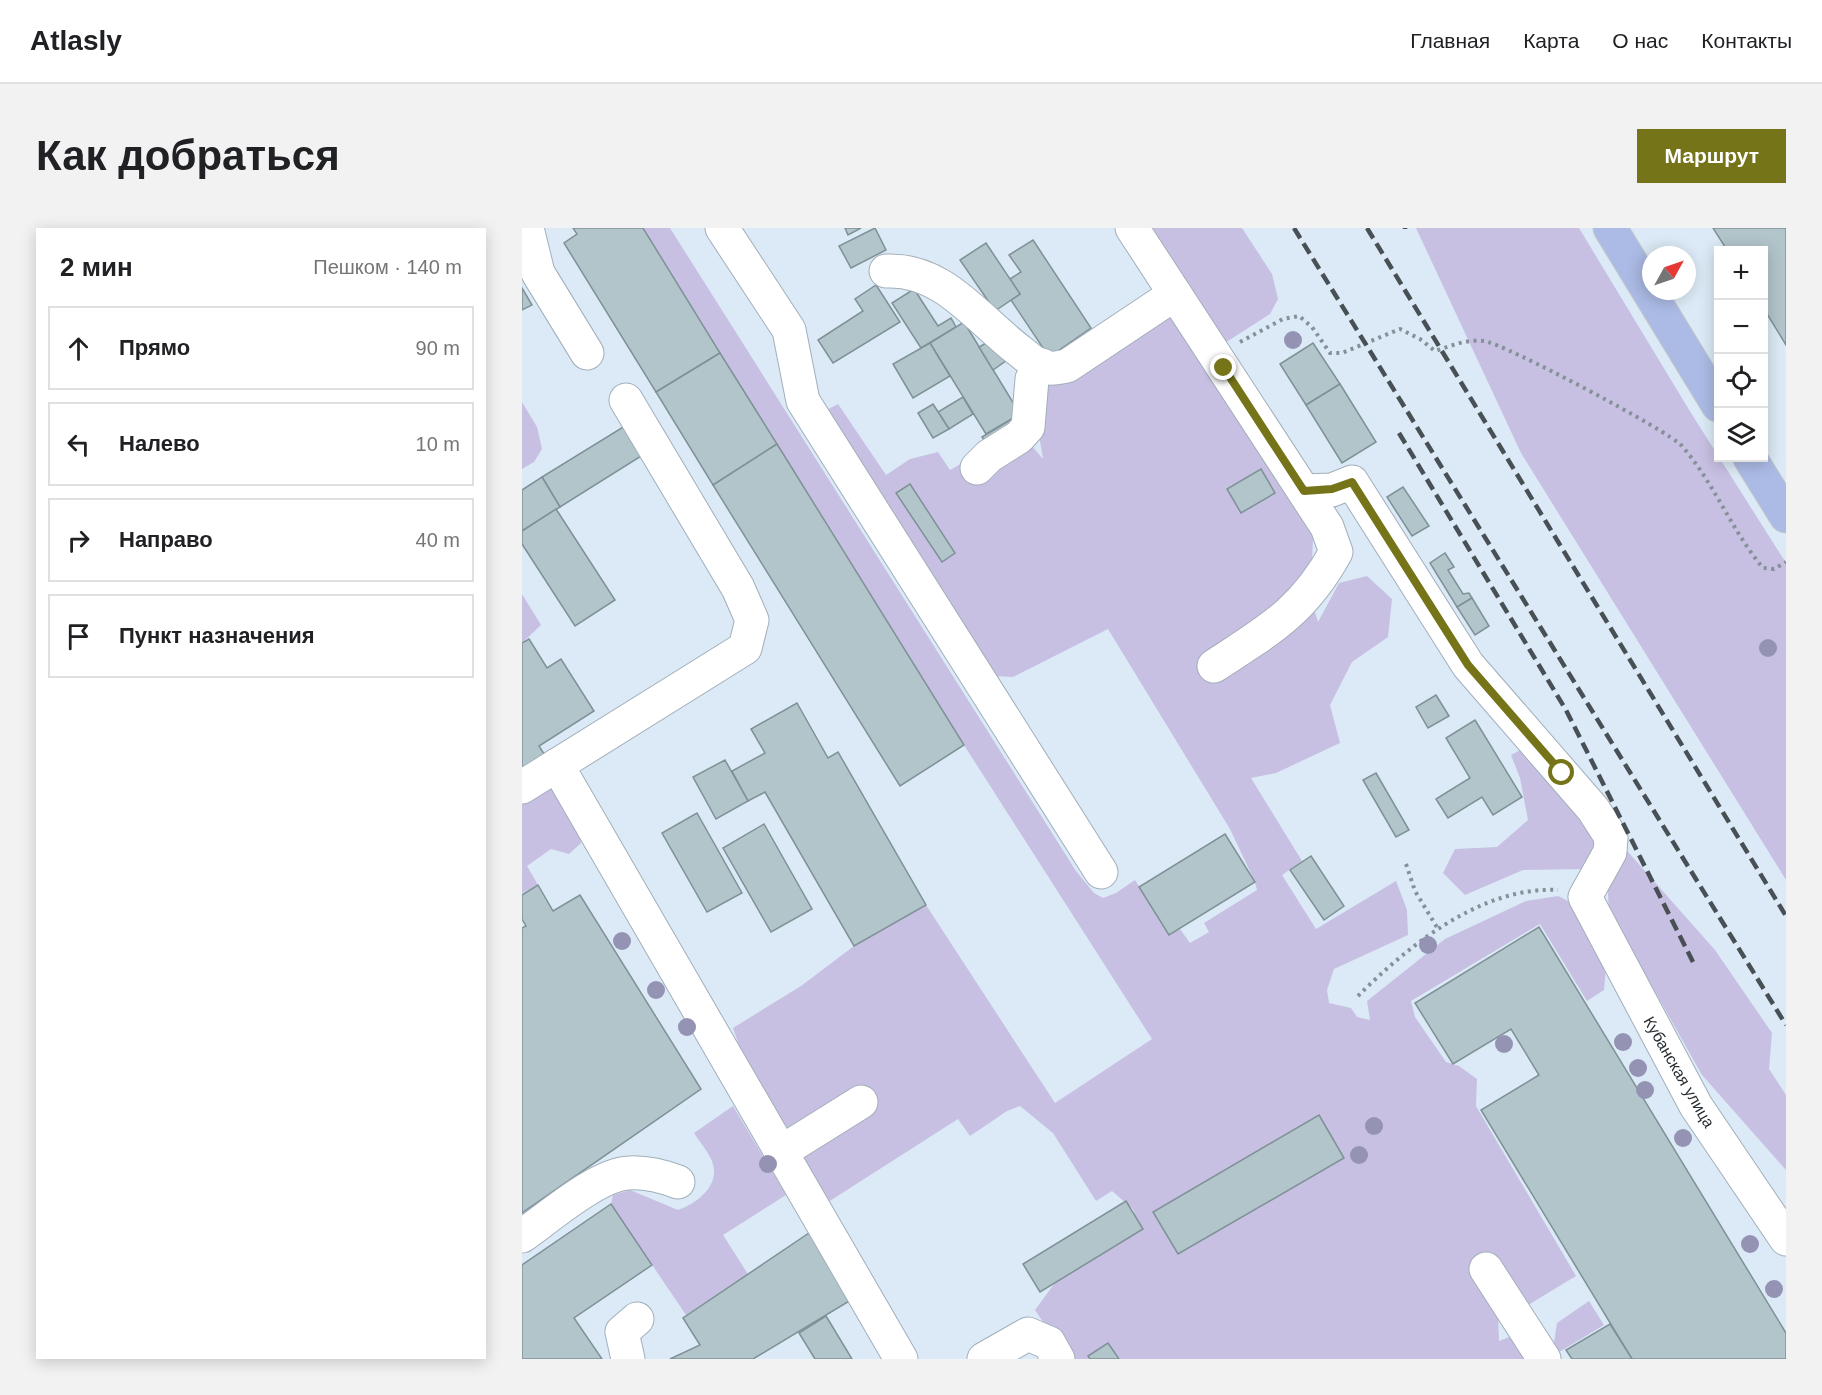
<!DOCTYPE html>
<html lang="ru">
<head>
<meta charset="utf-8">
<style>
  body { margin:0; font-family:Helvetica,sans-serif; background:#f2f2f2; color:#202124 }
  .controls { position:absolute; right:18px; top:18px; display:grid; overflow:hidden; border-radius:0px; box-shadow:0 3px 15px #0003 }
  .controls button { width:54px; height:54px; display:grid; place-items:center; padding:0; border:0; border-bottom:2px solid #e0e0e0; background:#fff; color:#202124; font:30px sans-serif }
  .compass { position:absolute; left:1120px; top:18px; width:54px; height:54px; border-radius:50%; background:#fff; box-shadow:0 3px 15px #0003; rotate:50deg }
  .stop { position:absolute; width:18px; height:18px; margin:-14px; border:4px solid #757419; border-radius:50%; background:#fff }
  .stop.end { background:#757419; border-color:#fff; box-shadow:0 2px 6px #0008 }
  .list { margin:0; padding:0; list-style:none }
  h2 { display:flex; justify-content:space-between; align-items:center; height:78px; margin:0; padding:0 24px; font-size:26px }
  h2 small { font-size:20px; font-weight:400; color:#757577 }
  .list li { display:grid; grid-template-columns:39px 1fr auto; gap:18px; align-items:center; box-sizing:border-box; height:84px; margin:0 12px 12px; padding:0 12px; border:2px solid #e0e0e0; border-radius:0px }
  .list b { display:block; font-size:22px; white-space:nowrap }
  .list em { font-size:20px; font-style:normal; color:#757577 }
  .icon { flex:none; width:33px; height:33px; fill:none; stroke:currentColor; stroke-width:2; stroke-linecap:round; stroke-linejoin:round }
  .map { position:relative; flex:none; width:1264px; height:1131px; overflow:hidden; border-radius:0px }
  header { display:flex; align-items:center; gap:36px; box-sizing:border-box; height:84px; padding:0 30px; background:#fff; border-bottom:2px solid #e0e0e0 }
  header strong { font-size:28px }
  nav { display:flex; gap:33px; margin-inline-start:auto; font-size:21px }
  .intro { display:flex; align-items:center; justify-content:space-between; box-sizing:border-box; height:144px; padding:0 36px }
  h1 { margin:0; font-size:42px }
  .button { padding:15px 27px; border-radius:0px; background:#757419; color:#fff; font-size:21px; font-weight:700 }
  main { display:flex; gap:36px; padding:0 36px }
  aside { flex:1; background:#fff; border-radius:0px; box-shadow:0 3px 15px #0003 }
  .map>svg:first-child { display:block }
  .green { fill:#c7c0e2; fill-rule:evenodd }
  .building { fill:#b2c5cb; stroke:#7e9196; stroke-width:1.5 }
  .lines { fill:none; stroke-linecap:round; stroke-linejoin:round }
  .minor-casing { stroke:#a1afbb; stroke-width:35 }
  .major-casing { stroke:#c7c8c9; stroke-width:35 }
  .path { stroke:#859098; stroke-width:4; stroke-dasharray:3 4.5; stroke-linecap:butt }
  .minor { stroke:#fff; stroke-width:33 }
  .major { stroke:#acbbe5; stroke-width:33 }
  .rail { stroke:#485055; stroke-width:4.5; stroke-dasharray:12 6; stroke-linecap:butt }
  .tree { fill:#9493b3 }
  .route { stroke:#757419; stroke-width:8 }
  .labels { text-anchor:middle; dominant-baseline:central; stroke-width:4.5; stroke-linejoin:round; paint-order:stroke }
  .street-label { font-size:16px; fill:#272d31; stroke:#fff }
</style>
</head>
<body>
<header>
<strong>Atlasly</strong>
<nav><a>Главная</a><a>Карта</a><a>О нас</a><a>Контакты</a></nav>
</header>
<div class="intro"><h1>Как добраться</h1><a class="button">Маршрут</a></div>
<main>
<aside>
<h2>2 мин<small>Пешком · 140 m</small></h2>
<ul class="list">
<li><svg class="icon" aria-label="ahead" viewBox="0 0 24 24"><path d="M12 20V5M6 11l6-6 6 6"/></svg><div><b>Прямо</b></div><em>90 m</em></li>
<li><svg class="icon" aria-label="left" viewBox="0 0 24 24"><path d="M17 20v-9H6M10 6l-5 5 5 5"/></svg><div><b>Налево</b></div><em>10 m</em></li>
<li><svg class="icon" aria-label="right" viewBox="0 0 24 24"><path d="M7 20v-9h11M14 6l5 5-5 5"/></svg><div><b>Направо</b></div><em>40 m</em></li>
<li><svg class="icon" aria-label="arrive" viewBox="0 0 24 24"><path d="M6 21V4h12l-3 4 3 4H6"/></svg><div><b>Пункт назначения</b></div></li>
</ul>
</aside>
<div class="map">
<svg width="1264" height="1131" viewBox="0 0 1264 1131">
  <rect width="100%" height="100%" fill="#dbeaf6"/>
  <g class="green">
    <path d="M121,0H148L554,643L572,665L581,670L594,665L613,652L647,707L658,701L668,715L687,704L682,695L735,662L733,654L708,601L586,401L491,449L471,448L301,184L316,176L364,247L388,231L416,224L428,242L497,203L521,231L515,195L514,155L655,83L791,309L790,335L783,352L796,394L817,355L845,348L870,371L866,409L830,434L808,477L818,515L754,545L729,550L780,633L760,647L794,701L874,653L885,682L886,707L812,741L805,762L807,775L829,780L835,789L848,792L845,773L923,711L1004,673L1036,668L1060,680L1085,726L1082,762L1065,773L1018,696L889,773L893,789L924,834L937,838L955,851L954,878L1054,1048L1001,1080L976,1086L977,1113L990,1108L1002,1131H546L513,1082L535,1052L618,1000L611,981L590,963L574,973L531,905L498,878L485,883L448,908L436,891L303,976L221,829L211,800L279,758L332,718L404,677L533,875L630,811L442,517ZM388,256L433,325L420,334L375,265Z"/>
    <polygon points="616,0 720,0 750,46 756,71 748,86 695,120"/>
    <polygon points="894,0 1057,0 1169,185 1264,335 1264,652 999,225"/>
    <polygon points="0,174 15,199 20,221 12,234 0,241"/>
    <polygon points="0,366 19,397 0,415"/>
    <polygon points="1008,517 1084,607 1068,641 1001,642 943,667 921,645 933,621 975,619 1006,592 998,550 989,527"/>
    <polygon points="28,553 53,585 59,615 47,626 29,621 5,638 16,657 0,665 0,569"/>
    <polygon points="1099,616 1193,722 1250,805 1247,841 1264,867 1264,942 1180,847 1087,682 1085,651"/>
    <path d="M211,878L264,967L201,1007L226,1046L164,1087L89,976L91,967L108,962L156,982C177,975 202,954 188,929C184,921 177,913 172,905Z"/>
    <polygon points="1067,1073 1082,1097 1034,1126 1031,1121 1035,1095"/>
  </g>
  <g class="building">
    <polygon points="51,0 121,0 198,125 134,164 42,15 55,6"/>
    <polygon points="323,0 339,0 326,7"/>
    <polygon points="353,0 364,22 329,40 317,18"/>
    <polygon points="1191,0 1264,0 1264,117 1242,81 1242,22 1205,22"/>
    <polygon points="511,12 569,100 527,129 489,72 498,66 488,51 499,44 487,27"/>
    <polygon points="464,15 498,66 473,83 438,32"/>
    <polygon points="354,57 378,94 311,135 296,112 341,83 333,71"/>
    <polygon points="0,60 10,77 0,82"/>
    <polygon points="392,61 416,98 429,90 434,99 399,120 370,75"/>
    <polygon points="442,94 498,186 464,206 408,115"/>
    <polygon points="473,110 488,130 471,142 457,119"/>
    <polygon points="408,115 428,148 391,170 371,136"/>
    <polygon points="791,115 818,156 784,177 758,136"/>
    <polygon points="198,125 255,216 191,257 134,164"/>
    <polygon points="818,156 854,214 820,235 784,177"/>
    <polygon points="441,169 451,186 427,201 416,184"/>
    <polygon points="411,176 427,201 411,210 396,185"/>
    <polygon points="490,191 496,201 466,218 460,209"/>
    <polygon points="106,196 124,225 38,279 20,249"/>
    <polygon points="255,216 442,517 378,558 191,257"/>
    <polygon points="739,241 753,265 719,285 705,261"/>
    <polygon points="20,249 38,279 0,303 0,262"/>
    <polygon points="388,256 433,325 420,334 374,265"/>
    <polygon points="881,259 907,298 890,308 865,269"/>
    <polygon points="34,281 93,372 53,398 0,316 0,303"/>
    <polygon points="923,325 932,339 926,342 941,366 947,365 950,370 935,379 908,335"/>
    <polygon points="950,370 967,398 953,407 935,379"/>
    <polygon points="7,411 25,440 39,431 72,483 17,518 24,529 0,544 0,415"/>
    <polygon points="914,467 927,488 906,500 894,479"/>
    <polygon points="275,475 306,530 316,524 404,677 332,718 243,564 226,573 210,543 243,525 229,501"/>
    <polygon points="953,492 1000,569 971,587 960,569 926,590 914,571 948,550 924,510"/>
    <polygon points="203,532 226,573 194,591 171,549"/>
    <polygon points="854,545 887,602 874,609 841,552"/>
    <polygon points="175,585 220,665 185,684 140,605"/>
    <polygon points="242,596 290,681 249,704 201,620"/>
    <polygon points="703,606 733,654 647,707 617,659"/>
    <polygon points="789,628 822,678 802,692 768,642"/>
    <polygon points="16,657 31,683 58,667 179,861 0,985 0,700 4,698 0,691 0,667"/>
    <polygon points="1017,699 1264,1105 1264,1131 1110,1131 959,882 1017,847 989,801 931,836 893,775"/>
    <polygon points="797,887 822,930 656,1026 631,984"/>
    <polygon points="604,973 621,1001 518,1064 501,1036"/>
    <polygon points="89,976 130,1037 52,1090 80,1131 0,1131 0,1037"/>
    <polygon points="287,1005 329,1072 231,1131 148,1131 178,1117 161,1090"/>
    <polygon points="304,1088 330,1131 293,1131 277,1105"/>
    <polygon points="1088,1096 1110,1131 1050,1131 1044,1122"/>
    <polygon points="586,1115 597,1131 568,1131 566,1128"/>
  </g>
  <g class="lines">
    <defs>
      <g id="minor">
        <polyline points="5,0 16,45 65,125"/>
        <polyline points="200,0 267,102 281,173 579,644"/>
        <path d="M610,0L805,299L814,324C781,384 747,402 692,438"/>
        <path d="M364,43C422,40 457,93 499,124C506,130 517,139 526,140C532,141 539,139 545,138L653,66"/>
        <polyline points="455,240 467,228 497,209 506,199 510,151 520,137"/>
        <polyline points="782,263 810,262 830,254 946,437 1071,581 1089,609 1088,624 1063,669 1174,878 1264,1011"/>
        <polyline points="35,537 379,1131"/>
        <polyline points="0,559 223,420 230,392 216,360 104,172"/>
        <polyline points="259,924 339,874"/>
        <path d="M0,1008C26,990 76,946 107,945C125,944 140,948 156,954"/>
        <polyline points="964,1041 1022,1131"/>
        <polyline points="106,1131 100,1104 115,1091"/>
        <polyline points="462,1131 506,1106 527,1115 536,1131"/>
      </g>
      <g id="major">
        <polyline points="1088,0 1196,177"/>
        <polyline points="1228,230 1264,288"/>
      </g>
    </defs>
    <use href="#minor" class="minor-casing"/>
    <use href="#major" class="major-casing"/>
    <g class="path">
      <path d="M718,114L761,91L777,88L790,99L808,125H820L878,101L898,111L913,123C929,118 944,111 962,113C981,115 1147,203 1160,218C1192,255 1210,303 1241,340L1252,341L1264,334"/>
      <polyline points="884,636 893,663 916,701"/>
      <path d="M836,768C887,717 960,658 1036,662"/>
    </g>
    <use href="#minor" class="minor"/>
    <use href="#major" class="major"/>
    <g class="rail">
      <polyline points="772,0 1264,797"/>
      <polyline points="845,0 1264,688"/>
      <polyline points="883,0 883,1"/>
      <polyline points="877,205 1044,482 1171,734"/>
    </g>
  </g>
  <g class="tree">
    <circle cx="771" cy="112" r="9"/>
    <circle cx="1246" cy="420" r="9"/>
    <circle cx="100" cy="713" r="9"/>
    <circle cx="906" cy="717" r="9"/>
    <circle cx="134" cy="762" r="9"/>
    <circle cx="165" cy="799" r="9"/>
    <circle cx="1101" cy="814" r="9"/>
    <circle cx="982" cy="816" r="9"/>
    <circle cx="1116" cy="840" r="9"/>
    <circle cx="1123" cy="862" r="9"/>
    <circle cx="852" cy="898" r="9"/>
    <circle cx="1161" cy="910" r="9"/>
    <circle cx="837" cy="927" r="9"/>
    <circle cx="246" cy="936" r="9"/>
    <circle cx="1228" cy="1016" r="9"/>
    <circle cx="1252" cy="1061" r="9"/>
  </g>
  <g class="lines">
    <polyline class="route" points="702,140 782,263 810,261 830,254 946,437 1040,545"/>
  </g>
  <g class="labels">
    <g class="street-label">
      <text transform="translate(1157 844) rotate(60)">Кубанская улица</text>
    </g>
  </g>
</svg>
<div class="controls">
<button>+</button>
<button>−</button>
<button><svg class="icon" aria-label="locate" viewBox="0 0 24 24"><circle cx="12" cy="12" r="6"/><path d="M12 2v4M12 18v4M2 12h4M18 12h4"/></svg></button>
<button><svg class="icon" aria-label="layers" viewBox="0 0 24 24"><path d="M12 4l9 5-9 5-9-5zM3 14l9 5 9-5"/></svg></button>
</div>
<svg class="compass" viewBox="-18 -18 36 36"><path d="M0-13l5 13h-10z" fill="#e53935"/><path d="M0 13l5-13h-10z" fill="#757577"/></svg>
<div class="stop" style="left:1040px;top:545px"></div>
<div class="stop end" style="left:702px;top:140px"></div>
</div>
</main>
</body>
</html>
